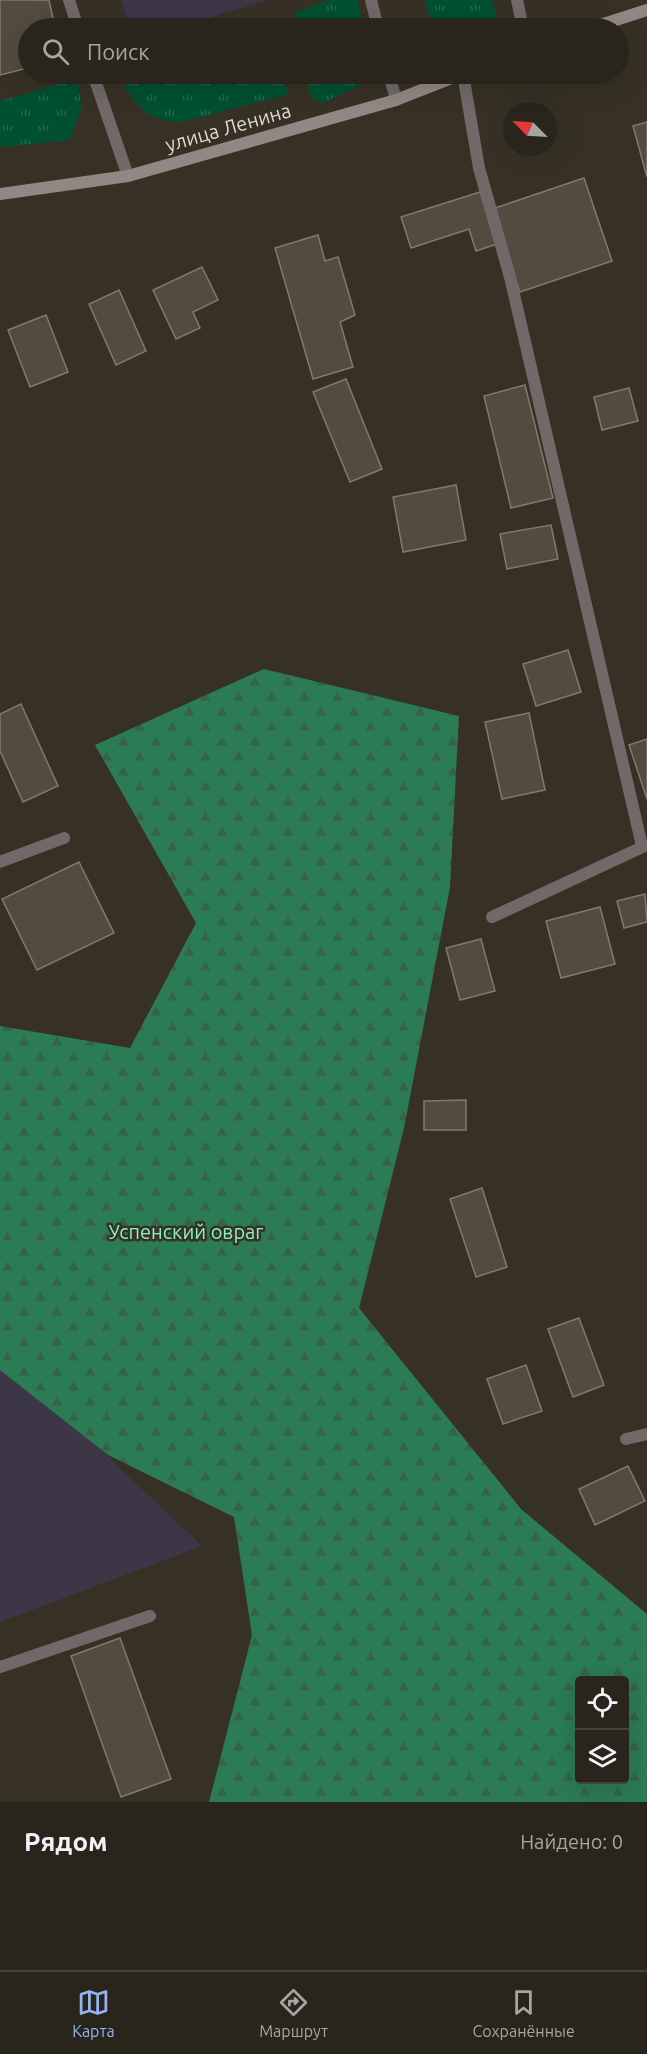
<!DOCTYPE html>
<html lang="ru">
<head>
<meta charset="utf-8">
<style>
  body { margin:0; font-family:Ubuntu,sans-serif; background:#353129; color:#f1f3f6 }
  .controls { position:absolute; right:18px; bottom:18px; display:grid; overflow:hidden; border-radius:6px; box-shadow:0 6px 24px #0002 }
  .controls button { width:54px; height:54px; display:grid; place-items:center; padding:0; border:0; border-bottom:2px solid #45423b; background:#29251c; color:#f1f3f6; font:30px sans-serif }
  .compass { position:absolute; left:503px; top:102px; width:54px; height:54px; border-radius:50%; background:#29251c; box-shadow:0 6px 24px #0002; rotate:294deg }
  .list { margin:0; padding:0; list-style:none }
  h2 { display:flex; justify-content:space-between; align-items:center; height:78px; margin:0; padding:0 24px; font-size:26px }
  h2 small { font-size:20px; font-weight:400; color:#a5a5a3 }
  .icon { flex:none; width:33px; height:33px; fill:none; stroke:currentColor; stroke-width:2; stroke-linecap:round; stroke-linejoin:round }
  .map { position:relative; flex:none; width:647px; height:1802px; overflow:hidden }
  .search { position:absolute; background:#29251c; box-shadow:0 6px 24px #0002; left:18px; right:18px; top:18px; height:66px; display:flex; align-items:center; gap:15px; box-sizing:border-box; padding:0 21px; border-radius:33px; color:#a5a5a3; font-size:22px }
  .sheet { height:168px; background:#29251c }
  nav { display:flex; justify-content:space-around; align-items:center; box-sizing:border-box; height:84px; border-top:2px solid #45423b; background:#29251c; font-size:16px; color:#a5a5a3 }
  nav a { display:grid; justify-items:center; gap:3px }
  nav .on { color:#95b2f1 }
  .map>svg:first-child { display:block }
  .commercial { fill:#3d3646 }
  .grass { fill:url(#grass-tufts) }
  .forest { fill:url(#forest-firs); fill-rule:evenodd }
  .building { fill:#524b3f; stroke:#817a6c; stroke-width:1.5 }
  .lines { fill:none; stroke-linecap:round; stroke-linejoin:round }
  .lane { stroke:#706968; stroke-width:12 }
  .street { stroke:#706968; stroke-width:12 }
  .secondary { stroke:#938785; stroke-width:12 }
  .labels { text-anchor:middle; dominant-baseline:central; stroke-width:5; stroke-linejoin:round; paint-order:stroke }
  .street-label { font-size:20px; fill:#dedad3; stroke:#373125 }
  .park-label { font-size:20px; fill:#87f3b9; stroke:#373125 }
</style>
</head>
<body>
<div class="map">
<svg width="647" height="1802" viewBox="0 0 647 1802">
  <defs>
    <pattern id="grass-tufts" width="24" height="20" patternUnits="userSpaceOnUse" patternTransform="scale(1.5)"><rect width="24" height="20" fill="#005031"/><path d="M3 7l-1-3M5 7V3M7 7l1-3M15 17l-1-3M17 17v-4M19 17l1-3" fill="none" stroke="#25694e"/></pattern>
    <pattern id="forest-firs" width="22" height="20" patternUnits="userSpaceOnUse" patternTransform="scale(1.5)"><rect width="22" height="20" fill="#2b7b54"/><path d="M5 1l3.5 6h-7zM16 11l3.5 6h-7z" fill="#36614b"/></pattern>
  </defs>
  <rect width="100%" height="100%" fill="#373125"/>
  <g class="commercial">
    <polygon points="121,0 267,0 176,28 130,28"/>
    <polygon points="0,1354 202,1546 0,1622"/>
  </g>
  <g class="grass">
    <polygon points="329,0 357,0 365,28 298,28 295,12"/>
    <polygon points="424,0 492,0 501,28 433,28"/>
    <path d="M117,74H284L287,95L180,122C143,121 135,102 117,74Z"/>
    <polygon points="306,74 368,74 359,86 322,103 310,97"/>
    <polygon points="77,79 82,107 70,140 0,147 0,101"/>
  </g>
  <path class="forest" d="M264,669L459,716L450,887L404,1128L359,1308L521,1509L647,1614V1802H209L252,1635L234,1517L108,1455L0,1370V1026L130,1048L196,923L95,745ZM580,1680H624V1780H580Z"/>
  <g class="building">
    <polygon points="0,0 49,0 55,28 28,28 28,68 0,75"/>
    <polygon points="647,122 647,177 633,126"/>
    <polygon points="584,178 612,261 520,292 492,209"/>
    <polygon points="480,192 497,244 476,251 469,229 411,248 401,217"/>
    <polygon points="318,235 325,261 338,257 355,315 340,322 353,367 313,379 275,248"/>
    <polygon points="202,267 218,300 193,312 200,328 176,339 153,290"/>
    <polygon points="119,290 146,351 116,365 89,304"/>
    <polygon points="46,315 68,372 30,387 8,330"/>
    <polygon points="346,379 382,469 350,482 313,392"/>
    <polygon points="525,385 553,498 511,508 484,396"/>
    <polygon points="629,388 638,421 602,430 594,397"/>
    <polygon points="456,485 466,540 403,552 393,497"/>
    <polygon points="551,525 558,559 507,569 500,534"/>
    <polygon points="568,650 581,692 536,706 523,664"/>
    <polygon points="21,704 58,786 23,802 0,751 0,714"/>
    <polygon points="529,713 545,790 502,799 485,722"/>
    <polygon points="647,739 647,799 629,745"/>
    <polygon points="79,862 114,933 37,970 2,899"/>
    <polygon points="645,894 647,922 624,928 617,901"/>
    <polygon points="600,907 615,964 561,978 546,921"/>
    <polygon points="481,939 495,991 460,1000 446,948"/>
    <polygon points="466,1100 466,1130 424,1130 424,1101"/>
    <polygon points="482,1188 507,1267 476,1277 450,1199"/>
    <polygon points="579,1318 604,1385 573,1397 548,1329"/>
    <polygon points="526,1365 542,1411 503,1424 487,1379"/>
    <polygon points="628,1466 645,1501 595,1525 579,1489"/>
    <polygon points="120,1638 171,1779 121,1797 71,1656"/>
  </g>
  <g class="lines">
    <g class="lane">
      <polyline points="371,0 378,28"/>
      <polyline points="517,0 523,28"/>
      <polyline points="389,74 396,100"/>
      <polyline points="463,74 479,168 510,277 642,846"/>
      <polyline points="0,862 64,838"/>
      <polyline points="492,917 647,845"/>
      <polyline points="626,1439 647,1434"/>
    </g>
    <g class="street">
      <polyline points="69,0 78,28"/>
      <polyline points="93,74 128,176"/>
      <polyline points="0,1667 150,1616"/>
    </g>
    <g class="secondary">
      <polyline points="591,28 647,10"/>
      <polyline points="0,194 128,176 396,100 462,74"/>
    </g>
  </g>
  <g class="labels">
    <g class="street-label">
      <text transform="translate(228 127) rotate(-16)">улица Ленина</text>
    </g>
    <g class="park-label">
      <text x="186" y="1231">Успенский овраг</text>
    </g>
  </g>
</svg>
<div class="controls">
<button><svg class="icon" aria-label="locate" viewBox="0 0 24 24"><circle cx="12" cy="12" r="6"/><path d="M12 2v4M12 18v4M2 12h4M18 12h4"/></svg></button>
<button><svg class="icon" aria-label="layers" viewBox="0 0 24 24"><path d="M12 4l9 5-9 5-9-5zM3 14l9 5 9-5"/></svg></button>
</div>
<svg class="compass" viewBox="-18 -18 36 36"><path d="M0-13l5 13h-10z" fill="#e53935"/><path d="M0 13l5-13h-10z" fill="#a5a5a3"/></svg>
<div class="search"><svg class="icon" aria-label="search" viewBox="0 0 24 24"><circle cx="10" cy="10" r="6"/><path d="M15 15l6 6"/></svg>Поиск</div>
</div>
<section class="sheet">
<h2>Рядом<small>Найдено: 0</small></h2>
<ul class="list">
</ul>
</section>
<nav>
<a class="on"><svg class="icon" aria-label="map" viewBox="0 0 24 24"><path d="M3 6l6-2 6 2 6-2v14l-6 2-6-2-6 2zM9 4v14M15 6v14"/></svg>Карта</a>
<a><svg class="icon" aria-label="directions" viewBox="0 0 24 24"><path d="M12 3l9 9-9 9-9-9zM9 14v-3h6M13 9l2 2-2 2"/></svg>Маршрут</a>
<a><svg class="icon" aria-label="saved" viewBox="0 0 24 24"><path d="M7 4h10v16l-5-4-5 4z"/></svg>Сохранённые</a>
</nav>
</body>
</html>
